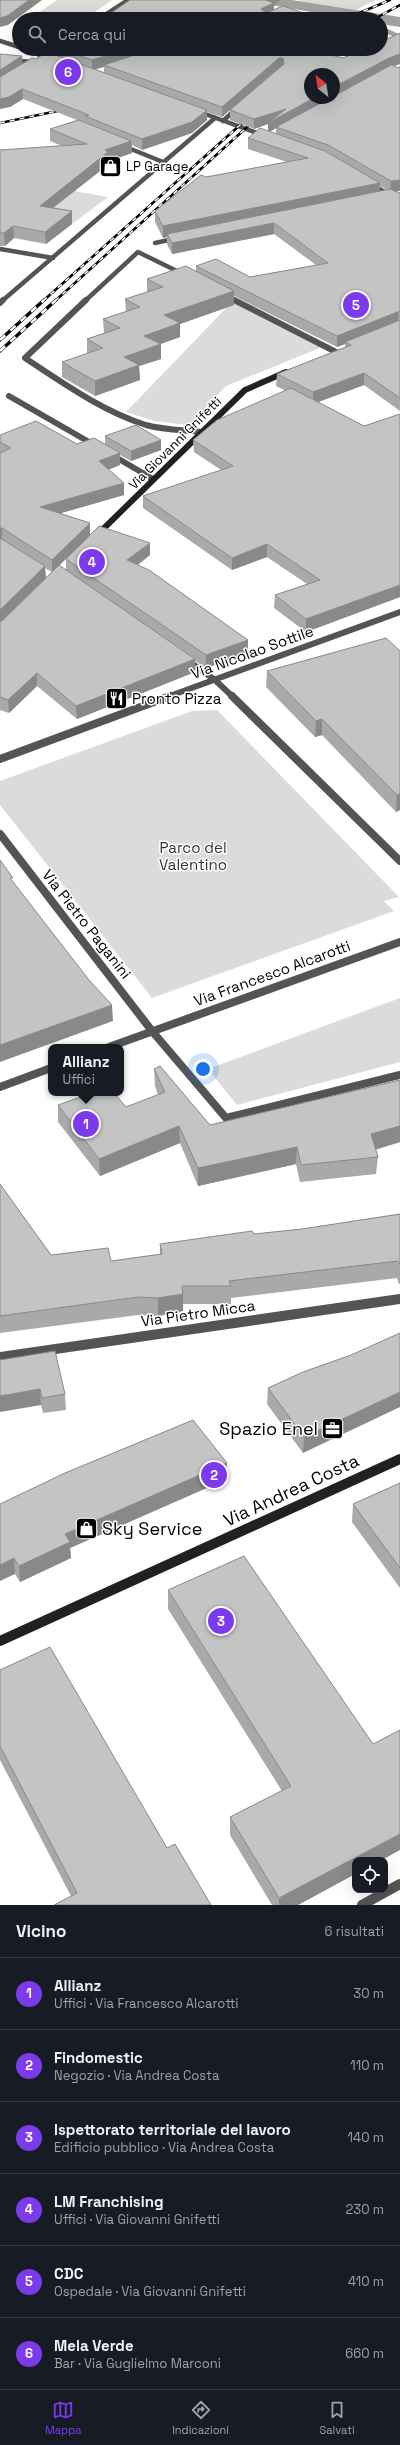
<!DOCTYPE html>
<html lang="it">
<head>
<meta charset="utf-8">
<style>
  body { margin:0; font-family:"Space Grotesk",sans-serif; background:#242831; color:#f1f3f6 }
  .controls { position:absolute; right:12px; bottom:12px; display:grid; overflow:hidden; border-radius:8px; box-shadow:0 4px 16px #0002 }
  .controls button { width:36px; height:36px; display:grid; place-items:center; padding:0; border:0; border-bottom:1px solid #363941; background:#171b24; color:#f1f3f6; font:20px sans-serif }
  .compass { position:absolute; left:304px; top:68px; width:36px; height:36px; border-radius:50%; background:#171b24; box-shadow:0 4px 16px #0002; rotate:330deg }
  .you { position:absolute; left:203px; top:1069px; width:14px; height:14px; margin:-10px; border:3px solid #fff; border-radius:50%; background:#1a73e8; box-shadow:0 0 0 6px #1a73e833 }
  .badge { display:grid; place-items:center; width:26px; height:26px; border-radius:50%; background:#7c3aed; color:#fff; font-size:13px; font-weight:700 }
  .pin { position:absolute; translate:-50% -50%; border:2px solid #fff; box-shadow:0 1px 4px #0006 }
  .popup { position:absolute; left:48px; top:1044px; width:76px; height:52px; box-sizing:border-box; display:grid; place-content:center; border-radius:8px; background:#171b24; filter:drop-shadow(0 1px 3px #0005); font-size:13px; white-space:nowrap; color:#9ea1a6 }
  .popup b { font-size:15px; color:#f1f3f6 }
  .popup::after { content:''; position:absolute; left:50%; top:100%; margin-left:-8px; border:8px solid transparent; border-top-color:#171b24 }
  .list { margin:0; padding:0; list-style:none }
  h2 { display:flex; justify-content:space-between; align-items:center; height:52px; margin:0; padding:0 16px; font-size:17px }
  h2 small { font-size:13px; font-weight:400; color:#9ea1a6 }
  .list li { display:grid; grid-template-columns:26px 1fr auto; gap:12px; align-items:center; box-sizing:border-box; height:72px; padding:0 16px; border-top:1px solid #363941 }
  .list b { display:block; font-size:15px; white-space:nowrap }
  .list p { margin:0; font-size:13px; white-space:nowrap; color:#9ea1a6 }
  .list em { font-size:13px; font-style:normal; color:#9ea1a6 }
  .icon { flex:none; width:22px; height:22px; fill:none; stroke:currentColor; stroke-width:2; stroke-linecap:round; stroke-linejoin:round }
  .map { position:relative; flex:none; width:400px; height:1905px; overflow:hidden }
  .search { position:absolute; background:#171b24; box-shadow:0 4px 16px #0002; left:12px; right:12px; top:12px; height:44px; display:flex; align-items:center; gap:10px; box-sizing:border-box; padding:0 14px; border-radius:22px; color:#9ea1a6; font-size:15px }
  .sheet { height:484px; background:#171b24 }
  nav { display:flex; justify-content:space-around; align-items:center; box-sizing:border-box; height:56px; border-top:1px solid #363941; background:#171b24; font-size:11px; color:#9ea1a6 }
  nav a { display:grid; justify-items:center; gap:2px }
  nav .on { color:#7c3aed }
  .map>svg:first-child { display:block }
  .green { fill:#dbdbdb }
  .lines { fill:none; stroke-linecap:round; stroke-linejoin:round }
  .stream { stroke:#a2a2a2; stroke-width:4.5 }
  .canal { fill:#a2a2a2; fill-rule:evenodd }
  .lane-far1 { stroke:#545454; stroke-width:4.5 }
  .lane { stroke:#545454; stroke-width:6 }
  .street-far3 { stroke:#545454; stroke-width:4.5 }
  .street-far2 { stroke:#545454; stroke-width:6 }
  .street-far1 { stroke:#545454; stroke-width:8 }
  .street { stroke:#545454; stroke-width:10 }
  .secondary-far1 { stroke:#212121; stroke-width:6 }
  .secondary { stroke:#212121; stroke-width:10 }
  .rail-far1-casing { stroke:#000; stroke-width:2.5 }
  .rail-casing { stroke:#000; stroke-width:3.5 }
  .rail-far1 { stroke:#fff; stroke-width:1.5; stroke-dasharray:5; stroke-linecap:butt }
  .rail { stroke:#fff; stroke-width:2.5; stroke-dasharray:7; stroke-linecap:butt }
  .wall { fill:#a9a9a9; fill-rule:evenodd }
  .shaded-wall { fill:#898989 }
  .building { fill:#c4c4c4; stroke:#898989 }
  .labels { text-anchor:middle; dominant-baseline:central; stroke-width:3; stroke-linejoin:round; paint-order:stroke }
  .far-poi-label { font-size:13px; fill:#000; stroke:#fff; text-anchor:start }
  .far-street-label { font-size:13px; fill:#000; stroke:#fff }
  .street-label { font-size:15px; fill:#000; stroke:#fff }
  .poi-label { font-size:15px; fill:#000; stroke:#fff; text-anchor:start }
  .park-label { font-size:15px; fill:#323232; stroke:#fff }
  .near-poi-label { font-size:18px; fill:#000; stroke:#fff; text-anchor:end }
  .near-street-label { font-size:18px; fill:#000; stroke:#fff }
</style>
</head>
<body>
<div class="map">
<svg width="400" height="1905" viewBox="0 0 400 1905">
  <rect width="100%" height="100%" fill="#fff"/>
  <g class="green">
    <polygon points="57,0 112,0 84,19 30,19"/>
    <polygon points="301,0 375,0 356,10 298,1"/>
    <polygon points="22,182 108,197 72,224 40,218 58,204"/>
    <polygon points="233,301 322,347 226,386 189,425 154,421 126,412"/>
    <polygon points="217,710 399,897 384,901 394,911 152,998 0,805 0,781 192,711"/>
    <polygon points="400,998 400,1062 237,1105 208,1069"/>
  </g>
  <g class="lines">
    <polyline class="stream" points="382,29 400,37"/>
    <polygon class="canal" points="257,0 292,0 400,17 400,27 381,24 381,19 353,19 264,4"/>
    <g class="lane-far1">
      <polyline points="223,121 237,108"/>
      <polyline points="225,296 236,301"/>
      <polyline points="85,301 138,252 183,274"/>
    </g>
    <g class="lane">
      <path d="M86,300L25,358C63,383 102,411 146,425C164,430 183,430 201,432"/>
      <polyline points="234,300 336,352"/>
    </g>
    <g class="street-far3">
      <polyline points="99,19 128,0"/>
      <polyline points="0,41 19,47"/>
      <polyline points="23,49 52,59"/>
      <polyline points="40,59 54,49"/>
      <polyline points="0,60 35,62"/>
      <polyline points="197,111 265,136"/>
      <polyline points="121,145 163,162"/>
      <polyline points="370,183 400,202"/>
      <polyline points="155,243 178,238"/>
      <polyline points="0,249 53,258"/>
      <polyline points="2,301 215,118"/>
    </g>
    <g class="street-far2">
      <polyline points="0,303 3,300"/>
      <polyline points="9,396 96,446"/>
      <polyline points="112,455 153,479"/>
      <polyline points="187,660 215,680 233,697"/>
      <polyline points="167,697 400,612"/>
    </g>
    <g class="street-far1">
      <polyline points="232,696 400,861"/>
      <polyline points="0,759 170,696"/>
      <polyline points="0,834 152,1031 226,1118 400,1075"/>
      <polyline points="109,1047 400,942"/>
      <polyline points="0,1087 51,1068"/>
    </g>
    <g class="street">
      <polyline points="0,1357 400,1299"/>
      <polyline points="362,1905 400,1884"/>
    </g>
    <polyline class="secondary-far1" points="97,535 245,390 286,372"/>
    <polyline class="secondary" points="0,1641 400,1459"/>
    <defs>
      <g id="rail-far1">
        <polyline points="345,19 390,0"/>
        <polyline points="374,19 400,5"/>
        <polyline points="321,62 339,49"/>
        <polyline points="0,123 67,109"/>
        <polyline points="43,301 249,117"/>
        <polyline points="55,301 256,119"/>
      </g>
      <g id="rail">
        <polyline points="0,340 44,300"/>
        <polyline points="0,351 56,300"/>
      </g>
    </defs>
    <use href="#rail-far1" class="rail-far1-casing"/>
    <use href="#rail" class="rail-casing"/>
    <use href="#rail-far1" class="rail-far1"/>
    <use href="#rail" class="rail"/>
  </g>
  <g class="wall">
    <path d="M400,33V191H395L400,193V411L364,385L318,402L364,426L400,414V597L306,632L274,608L275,595L307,584L267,557L232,570L143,508V496L221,470L194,452L193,440L286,391L276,386L277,374L345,347V344L337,347L234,296V305L180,324V337L160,344L161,359L139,366L140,380L95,396L62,377V362L87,354V339L104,333L103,319L126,312L125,299L147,292V279L196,271V266L250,277L316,265L274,234L172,254L167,244V237L163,238L155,222V211L206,177L287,162L248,149V138L268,131V124L254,129L230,120V110L222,117L207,112V120L192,133L142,150L132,145V153L109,161V164L53,208L72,211V224L46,244L14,238L5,246H0V150L62,146L50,141V129L77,120L23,99L10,107L23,64L36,59L55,55L54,49H308L343,58ZM400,64L399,68L393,66ZM104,67V73L95,69ZM276,128V134L270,132ZM380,186L387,190L379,191Z"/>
    <path d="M0,435L77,444L105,445V436L161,450L131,461L120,455V465L108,470L124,483V495L60,513L90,523V535L150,555L138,565L248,653L206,668L195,661V672L77,719L37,686L9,713L0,710ZM66,559V570L59,566ZM45,568L52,572L46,578Z"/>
    <polygon points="400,651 400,810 396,812 322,735 315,737 266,687 267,671"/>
    <polygon points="154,1069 210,1125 400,1080 400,1142 375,1150 378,1157 376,1174 300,1182 296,1164 198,1186 180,1143 100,1176 58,1122 58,1105 126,1107 158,1095 155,1086"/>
    <polygon points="0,1184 51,1255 111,1261 160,1254 160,1244 302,1229 400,1214 400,1284 399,1284 397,1278 231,1298 231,1304 183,1304 183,1311 158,1316 138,1315 0,1333"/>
    <polygon points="351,1355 303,1453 267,1404 268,1388"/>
    <polygon points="0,1360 65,1394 66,1410 43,1413 41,1405"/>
    <polygon points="227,1479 70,1548 71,1558 20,1582 15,1574 0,1504"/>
    <polygon points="400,1483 400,1588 352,1522 353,1504"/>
    <polygon points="168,1590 355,1874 298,1905 272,1905 230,1835 230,1817 282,1791 168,1609"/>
    <polygon points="0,1670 167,1848 71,1896 0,1760"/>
  </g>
  <g class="shaded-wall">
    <polygon points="29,0 42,0 8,25 0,27 0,18"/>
    <polygon points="266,0 281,0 274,5 274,13 261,18 261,9"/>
    <polygon points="312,16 312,19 304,19"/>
    <polygon points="129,49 161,49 104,65 104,67 92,70 92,60"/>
    <polygon points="400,54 400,64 388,68 334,97 334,87 389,58"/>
    <polygon points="22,56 23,65 0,81 0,70"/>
    <polygon points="279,58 283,58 283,68 279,68 222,117 222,107"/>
    <polygon points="22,89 23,99 10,107 0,109 0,99"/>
    <polygon points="314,98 332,98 276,127 276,128 268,133 268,124 254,129 254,119"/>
    <polygon points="207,110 207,120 192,133 142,150 142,139"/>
    <polygon points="131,141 132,153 109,161 109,164 40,218 40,206 105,150"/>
    <polygon points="400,180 400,191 390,192 391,181"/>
    <polygon points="380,183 379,194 167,234 167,237 163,238 163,226"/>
    <polygon points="72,211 72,224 46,244 45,232"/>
    <polygon points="274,223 274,234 172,254 172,243"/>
    <polygon points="13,226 14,238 5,246 4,233"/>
    <polygon points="234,291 234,305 180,324 180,337 144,350 144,336 164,315"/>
    <polygon points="399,310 398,322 345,342 345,344 337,347 337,336"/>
    <polygon points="161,344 161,359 139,366 140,380 95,396 95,381 124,357"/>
    <polygon points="364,373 364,385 313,404 313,392"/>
    <polygon points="161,440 161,450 131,461 131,451"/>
    <polygon points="120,453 120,465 99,473 99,461"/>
    <polygon points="124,483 124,495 41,519 40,507"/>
    <polygon points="90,523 90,535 52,572 52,560"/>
    <polygon points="0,528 2,528 2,540 0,541"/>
    <polygon points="150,543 150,555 127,573 127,560"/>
    <polygon points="267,544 267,557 232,570 232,558"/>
    <polygon points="45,566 46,579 0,624 0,610"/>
    <polygon points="400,585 400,597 306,632 306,619"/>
    <polygon points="248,640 248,653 206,668 206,655"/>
    <polygon points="195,659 195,672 77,719 76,706"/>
    <polygon points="37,673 37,686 9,713 8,700"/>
    <polygon points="322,719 322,735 315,737 316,721"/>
    <polygon points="400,794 400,810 396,812 397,795"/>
    <polygon points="112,1005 113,1021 0,1062 0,1045"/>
    <polygon points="179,1126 180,1143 100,1176 99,1159"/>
    <polygon points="400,1126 400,1142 370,1151 371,1134"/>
    <polygon points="297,1147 296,1164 198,1186 198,1168"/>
    <polygon points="183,1294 183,1311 158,1316 158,1298"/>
    <polygon points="40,1389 41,1405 0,1412 0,1396"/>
    <polygon points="400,1392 400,1407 303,1453 304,1437"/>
    <polygon points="227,1463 227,1479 70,1548 71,1558 20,1582 19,1566 65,1534"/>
    <polygon points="14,1558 15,1574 0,1581 0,1565"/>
    <polygon points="400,1834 400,1850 382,1860 355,1860 355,1874 298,1905 279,1905 279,1898"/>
  </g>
  <g class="building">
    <polygon points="0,0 29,0 7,16 0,18"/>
    <polygon points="130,0 267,0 266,0 274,3 261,9 266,13 283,6 312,16 304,19 102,19"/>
    <polygon points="400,33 400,54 389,58 334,87 334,74 310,74 310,98 314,98 268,123 286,109 254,119 230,110 284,64 283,58 279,58 222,107 104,65 153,49 308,49 343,58 364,49 381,49 381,42"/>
    <polygon points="60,49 129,49 92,60"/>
    <polygon points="47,52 207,110 192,122 142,139 85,116 89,115 22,89 9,97 0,99 0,77 32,58 36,59"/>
    <polygon points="0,54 22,56 0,70"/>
    <polygon points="391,65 400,68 400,180 391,181 328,145 276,127 330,98 334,98 334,96"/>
    <polygon points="79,120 131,141 105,150 108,152 40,206 72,211 45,232 13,226 4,233 0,233 0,150 87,144 50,129"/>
    <polygon points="260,128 325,151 380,183 163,226 155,211 201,175 206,177 308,158 248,138"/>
    <polygon points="390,189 400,193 400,311 337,336 196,266 216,259 250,277 328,263 274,223 172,243 167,234"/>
    <polygon points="186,266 234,291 164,315 180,323 144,336 161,344 124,357 139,365 95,381 62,362 103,348 87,339 120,328 103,319 140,307 125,299 163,287 147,279"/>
    <polygon points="400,320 400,398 364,373 313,392 277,374 351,345 345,342"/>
    <polygon points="291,388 364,426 400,414 400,585 306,619 275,595 320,580 267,544 232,558 143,496 233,466 193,440 217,420"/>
    <polygon points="36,421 77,444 94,438 120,453 99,461 124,483 40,507 90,523 52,560 2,528 0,528 0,453 11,448 0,442 0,435"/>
    <polygon points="136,425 161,440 131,451 105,436"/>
    <polygon points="99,526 150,543 127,560 149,570 248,640 206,655 66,559"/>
    <polygon points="0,538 45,566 0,610"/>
    <polygon points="59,565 195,659 76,706 37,673 8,700 0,697 0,621 2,621"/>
    <polygon points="386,638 400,651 400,794 397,795 322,719 316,721 267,671"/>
    <polygon points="0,860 13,878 10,878 89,980 112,1005 0,1045"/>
    <polygon points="160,1066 210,1125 400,1080 400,1126 371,1134 378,1157 301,1165 297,1147 198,1168 179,1126 99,1159 58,1105 92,1093 114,1093 126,1107 165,1092 154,1069"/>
    <polygon points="0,1184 51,1255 108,1248 111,1261 162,1254 160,1244 252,1231 254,1234 302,1229 400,1214 400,1265 398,1261 229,1281 231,1286 182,1286 183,1294 158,1298 138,1297 0,1316"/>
    <polygon points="400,1333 400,1392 304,1437 268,1388 303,1372 351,1355"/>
    <polygon points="55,1351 65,1394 42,1398 40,1389 0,1396 0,1360"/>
    <polygon points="193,1420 227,1463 65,1534 70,1542 19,1566 14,1558 0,1565 0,1504 65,1473"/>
    <polygon points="400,1483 400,1568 353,1504"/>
    <polygon points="244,1556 373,1744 400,1730 400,1834 279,1898 230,1817 291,1786 168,1590"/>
    <polygon points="50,1647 167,1848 175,1844 211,1905 54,1905 77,1893 0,1746 0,1670"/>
  </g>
  <defs>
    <symbol id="shop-square" viewBox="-11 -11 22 22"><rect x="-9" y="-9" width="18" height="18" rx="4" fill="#000" stroke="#fff"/><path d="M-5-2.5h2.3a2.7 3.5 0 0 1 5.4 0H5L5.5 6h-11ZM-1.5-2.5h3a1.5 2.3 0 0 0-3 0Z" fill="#fff"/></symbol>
    <symbol id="restaurant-square" viewBox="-11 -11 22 22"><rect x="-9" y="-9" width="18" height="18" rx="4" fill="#000" stroke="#fff"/><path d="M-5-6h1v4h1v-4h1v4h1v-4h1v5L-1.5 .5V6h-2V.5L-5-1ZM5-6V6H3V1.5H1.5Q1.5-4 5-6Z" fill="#fff"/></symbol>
    <symbol id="office-square" viewBox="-11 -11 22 22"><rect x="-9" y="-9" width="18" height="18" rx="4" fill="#000" stroke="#fff"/><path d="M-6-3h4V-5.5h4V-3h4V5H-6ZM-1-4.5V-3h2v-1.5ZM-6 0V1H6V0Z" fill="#fff"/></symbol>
  </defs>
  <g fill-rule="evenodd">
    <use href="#shop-square" x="98" y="154" width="25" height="25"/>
    <use href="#restaurant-square" x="104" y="686" width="25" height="25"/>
    <use href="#office-square" x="320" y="1416" width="25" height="25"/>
    <use href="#shop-square" x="74" y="1516" width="25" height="25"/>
  </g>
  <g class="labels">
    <g class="far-poi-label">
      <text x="126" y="166">LP Garage</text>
    </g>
    <g class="far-street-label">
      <text transform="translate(175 443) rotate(-45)">Via Giovanni Gnifetti</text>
    </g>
    <g class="street-label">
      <text transform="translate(252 652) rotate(-20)">Via Nicolao Sottile</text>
      <text transform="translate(87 924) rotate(52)">Via Pietro Paganini</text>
      <text transform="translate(272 973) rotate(-20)">Via Francesco Alcarotti</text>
      <text transform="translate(198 1313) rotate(-8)">Via Pietro Micca</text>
    </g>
    <g class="poi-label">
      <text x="132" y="698">Pronto Pizza</text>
    </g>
    <g class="park-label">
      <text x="193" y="847">Parco del<tspan x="193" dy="17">Valentino</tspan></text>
    </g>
    <g class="near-poi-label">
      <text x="318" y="1428">Spazio Enel</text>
      <text x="102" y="1528" text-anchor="start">Sky Service</text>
    </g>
    <g class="near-street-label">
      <text transform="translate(291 1490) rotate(-25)">Via Andrea Costa</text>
    </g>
  </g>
</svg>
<div class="controls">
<button><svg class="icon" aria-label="locate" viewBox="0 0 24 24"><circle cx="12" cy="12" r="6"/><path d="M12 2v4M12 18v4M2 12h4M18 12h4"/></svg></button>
</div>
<svg class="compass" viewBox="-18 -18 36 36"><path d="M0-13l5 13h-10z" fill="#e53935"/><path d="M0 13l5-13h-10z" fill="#9ea1a6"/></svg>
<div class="you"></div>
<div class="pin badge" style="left:86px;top:1124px">1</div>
<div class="popup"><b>Allianz</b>Uffici</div>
<div class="pin badge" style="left:214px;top:1475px">2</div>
<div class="pin badge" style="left:221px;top:1621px">3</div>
<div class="pin badge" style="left:92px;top:562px">4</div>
<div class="pin badge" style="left:356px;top:305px">5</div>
<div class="pin badge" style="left:68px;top:72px">6</div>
<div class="search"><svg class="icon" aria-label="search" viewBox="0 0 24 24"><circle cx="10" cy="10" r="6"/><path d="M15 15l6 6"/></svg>Cerca qui</div>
</div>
<section class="sheet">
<h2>Vicino<small>6 risultati</small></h2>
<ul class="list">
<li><span class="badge">1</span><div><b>Allianz</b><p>Uffici · Via Francesco Alcarotti</p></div><em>30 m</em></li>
<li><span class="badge">2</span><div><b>Findomestic</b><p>Negozio · Via Andrea Costa</p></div><em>110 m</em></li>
<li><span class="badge">3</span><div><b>Ispettorato territoriale del lavoro</b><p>Edificio pubblico · Via Andrea Costa</p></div><em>140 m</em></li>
<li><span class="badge">4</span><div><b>LM Franchising</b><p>Uffici · Via Giovanni Gnifetti</p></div><em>230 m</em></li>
<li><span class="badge">5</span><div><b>CDC</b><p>Ospedale · Via Giovanni Gnifetti</p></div><em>410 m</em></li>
<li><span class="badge">6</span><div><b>Mela Verde</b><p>Bar · Via Guglielmo Marconi</p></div><em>660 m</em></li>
</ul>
</section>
<nav>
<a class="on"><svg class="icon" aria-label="map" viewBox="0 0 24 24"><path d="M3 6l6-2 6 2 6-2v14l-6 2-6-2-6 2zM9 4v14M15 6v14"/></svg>Mappa</a>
<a><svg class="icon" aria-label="directions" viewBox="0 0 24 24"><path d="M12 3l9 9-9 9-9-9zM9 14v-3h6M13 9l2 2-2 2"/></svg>Indicazioni</a>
<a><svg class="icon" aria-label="saved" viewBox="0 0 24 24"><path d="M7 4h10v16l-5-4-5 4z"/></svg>Salvati</a>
</nav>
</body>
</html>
